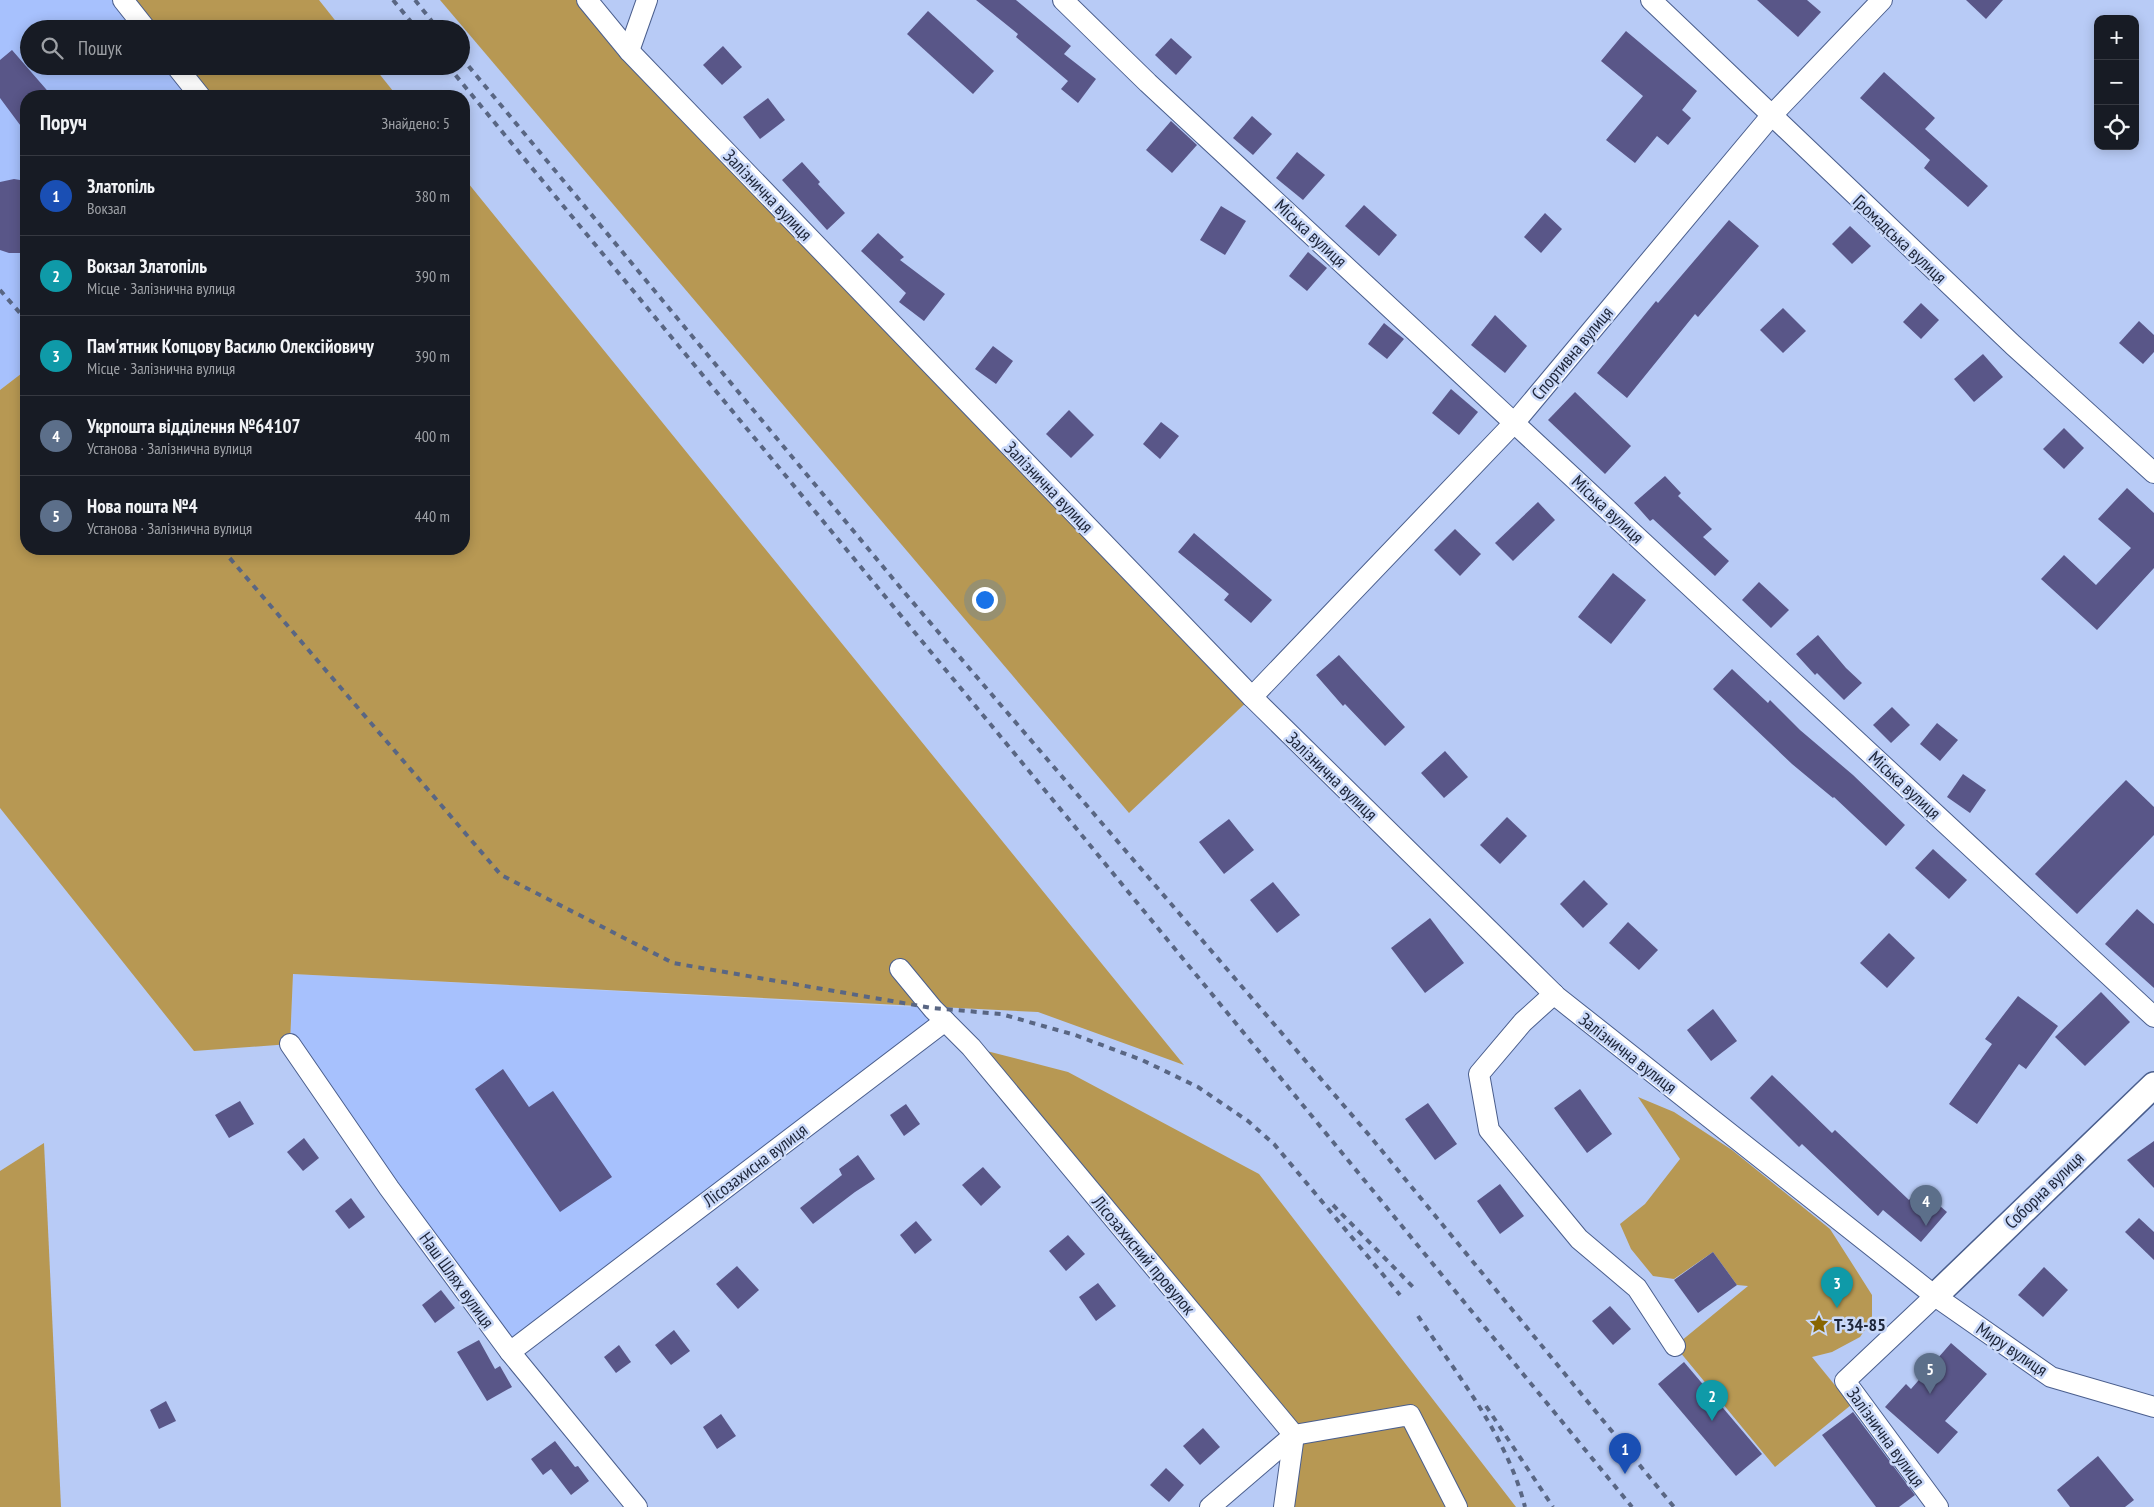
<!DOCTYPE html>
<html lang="uk">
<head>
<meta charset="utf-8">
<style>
  body { margin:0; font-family:"PT Sans Narrow",sans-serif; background:#20242c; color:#f1f3f6 }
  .controls { position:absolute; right:15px; top:15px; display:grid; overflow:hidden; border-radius:10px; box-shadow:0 2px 12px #0003 }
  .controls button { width:45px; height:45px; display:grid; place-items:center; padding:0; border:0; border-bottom:1px solid #363941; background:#171b24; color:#f1f3f6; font:25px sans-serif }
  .you { position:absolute; left:984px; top:599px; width:18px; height:18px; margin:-12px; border:4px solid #fff; border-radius:50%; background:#1a73e8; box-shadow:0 0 0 8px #1a73e833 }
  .badge { display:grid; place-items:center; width:32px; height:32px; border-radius:50%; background:#2563eb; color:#fff; font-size:16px; font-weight:700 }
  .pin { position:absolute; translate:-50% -41px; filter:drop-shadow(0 1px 2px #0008) }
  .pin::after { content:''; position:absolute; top:26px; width:18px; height:15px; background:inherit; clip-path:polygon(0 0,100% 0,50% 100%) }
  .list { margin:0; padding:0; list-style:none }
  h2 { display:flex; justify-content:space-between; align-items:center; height:65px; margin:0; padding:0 20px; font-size:21px }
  h2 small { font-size:16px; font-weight:400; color:#9ea1a6 }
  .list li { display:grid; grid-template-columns:32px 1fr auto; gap:15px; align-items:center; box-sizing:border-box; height:80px; padding:0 20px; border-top:1px solid #363941 }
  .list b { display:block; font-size:19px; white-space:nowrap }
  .list p { margin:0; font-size:16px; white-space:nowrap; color:#9ea1a6 }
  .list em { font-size:16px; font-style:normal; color:#9ea1a6 }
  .icon { flex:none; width:28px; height:28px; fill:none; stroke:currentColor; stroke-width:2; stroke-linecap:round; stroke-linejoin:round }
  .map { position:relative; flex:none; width:2154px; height:1507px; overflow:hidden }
  .search { position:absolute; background:#171b24; box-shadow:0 2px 12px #0003; left:20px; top:20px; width:450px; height:55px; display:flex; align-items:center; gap:12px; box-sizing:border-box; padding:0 18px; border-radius:28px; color:#9ea1a6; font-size:19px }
  .panel { position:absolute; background:#171b24; box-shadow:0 2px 12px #0003; left:20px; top:90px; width:450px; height:465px; border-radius:20px }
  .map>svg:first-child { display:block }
  .built { fill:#a7c1fd }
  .green { fill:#b79853 }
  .building { fill:#595688 }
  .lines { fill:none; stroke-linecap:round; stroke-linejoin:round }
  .minor-casing { stroke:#4a5e8d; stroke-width:22 }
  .tertiary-casing { stroke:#4a5e8d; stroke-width:28 }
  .minor { stroke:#fff; stroke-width:20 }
  .tertiary { stroke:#fff; stroke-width:25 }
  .rail { stroke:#596683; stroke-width:4; stroke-dasharray:6 6; stroke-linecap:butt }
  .labels { text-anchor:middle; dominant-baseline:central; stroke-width:5; stroke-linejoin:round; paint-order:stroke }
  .street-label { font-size:18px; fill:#1d2539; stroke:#cad9f9 }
  .poi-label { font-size:18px; font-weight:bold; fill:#1d2539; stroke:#cad9f9; text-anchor:start }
</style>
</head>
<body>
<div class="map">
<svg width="2154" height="1507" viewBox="0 0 2154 1507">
  <rect width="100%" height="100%" fill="#b8cbf6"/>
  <g class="built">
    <polygon points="0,0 123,0 146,29 29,29 29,66 176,66 200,96 26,96 26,370 0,390"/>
    <polygon points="293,974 932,1008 945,1021 510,1352 290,1044"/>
  </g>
  <g class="green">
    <polygon points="123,0 319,0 342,29 146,29"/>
    <polygon points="440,0 587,0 1252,697 1129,813"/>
    <polygon points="176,66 373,66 397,96 200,96"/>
    <polygon points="464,178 1184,1065 1038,1012 293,974 290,1044 194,1051 0,808 0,390 26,370 26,549 464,549"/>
    <polygon points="971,1047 1068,1072 1259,1174 1516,1507 1284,1507 1294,1435"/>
    <polygon points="1638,1097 1674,1112 1732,1150 1830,1229 1853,1265 1872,1295 1872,1319 1860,1337 1832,1352 1812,1357 1851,1405 1775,1467 1675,1346 1748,1286 1737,1285 1713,1252 1674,1279 1653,1276 1631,1249 1620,1224 1645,1204 1680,1159"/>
    <polygon points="44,1143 61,1507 0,1507 0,1171"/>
  </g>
  <g class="building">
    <polygon points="976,0 1016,0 1071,46 1064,54 1096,79 1078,103 1061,89 1068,81 1016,37 1018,34"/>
    <polygon points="1757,0 1807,0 1821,12 1798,37"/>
    <polygon points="1966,0 2003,0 1986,19"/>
    <polygon points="928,11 994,71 973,94 907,34"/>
    <polygon points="1626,31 1697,91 1682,110 1691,118 1668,145 1657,136 1635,163 1606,140 1643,96 1601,61"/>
    <polygon points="1171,38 1192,57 1176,75 1155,55"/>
    <polygon points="723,46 742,67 722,85 703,65"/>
    <polygon points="12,50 52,96 26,96 26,133 0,98 0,60"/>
    <polygon points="1884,72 1935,118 1925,129 1988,186 1968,207 1924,168 1930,160 1860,98"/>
    <polygon points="768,98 785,120 760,139 743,117"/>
    <polygon points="1252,116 1272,134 1253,155 1233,138"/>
    <polygon points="1171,121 1197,145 1172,173 1146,150"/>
    <polygon points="1297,152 1325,175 1303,200 1276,178"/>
    <polygon points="802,162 820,182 818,184 845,213 827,230 782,180"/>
    <polygon points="14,179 26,181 26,253 9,253 0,250 0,182"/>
    <polygon points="1364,205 1397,235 1379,256 1345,226"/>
    <polygon points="1221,206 1246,221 1225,255 1200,240"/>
    <polygon points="1545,213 1562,229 1541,253 1524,237"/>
    <polygon points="1729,220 1759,246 1698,317 1695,314 1627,398 1597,373 1656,301 1658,303"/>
    <polygon points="1850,226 1871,246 1852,264 1832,244"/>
    <polygon points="878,233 904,257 900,260 945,294 924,321 899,302 906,293 861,251"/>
    <polygon points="1308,252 1327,268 1307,291 1289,276"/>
    <polygon points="1921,303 1939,320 1921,339 1903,322"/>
    <polygon points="1783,308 1806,331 1783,353 1760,330"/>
    <polygon points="1495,315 1527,346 1505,373 1471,345"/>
    <polygon points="2139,321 2154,335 2154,352 2143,364 2119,343"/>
    <polygon points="1384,323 1404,339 1387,359 1368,344"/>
    <polygon points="993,346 1013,361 996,384 975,369"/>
    <polygon points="1983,354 2003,377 1974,402 1954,379"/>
    <polygon points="1451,389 1478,412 1459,435 1432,413"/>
    <polygon points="1575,392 1631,446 1605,474 1548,420"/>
    <polygon points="1069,410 1094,435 1071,458 1046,434"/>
    <polygon points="1161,422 1179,436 1160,459 1143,444"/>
    <polygon points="2064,428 2084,448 2064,469 2043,449"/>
    <polygon points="1665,476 1681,493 1678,496 1712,529 1703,537 1729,561 1715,576 1653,519 1650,521 1634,503"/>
    <polygon points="2127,488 2154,513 2154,568 2097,630 2041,579 2064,555 2096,585 2131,548 2098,519"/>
    <polygon points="1538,502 1555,520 1513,561 1495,543"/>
    <polygon points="1455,529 1481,554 1460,576 1434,550"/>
    <polygon points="1194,533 1272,600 1251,623 1224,600 1229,594 1178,552"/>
    <polygon points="1613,573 1646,600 1611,644 1578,617"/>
    <polygon points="1759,582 1789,610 1771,628 1742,600"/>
    <polygon points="1818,635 1846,668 1862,683 1844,700 1817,673 1815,675 1796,654"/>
    <polygon points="1339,655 1405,727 1385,746 1345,704 1343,706 1316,675"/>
    <polygon points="1732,669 1768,703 1770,700 1800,730 1853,775 1905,825 1886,846 1834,797 1833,798 1792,764 1713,689"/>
    <polygon points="1892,707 1910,725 1891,743 1873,725"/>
    <polygon points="1937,723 1958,740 1940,761 1920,744"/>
    <polygon points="1445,751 1468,777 1444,798 1421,773"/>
    <polygon points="1963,774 1986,790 1970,813 1947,797"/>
    <polygon points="2126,780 2154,807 2154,835 2077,914 2035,874"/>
    <polygon points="1507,817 1527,836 1500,864 1480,845"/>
    <polygon points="1229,819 1254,850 1224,874 1199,842"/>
    <polygon points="1933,849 1967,880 1949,899 1915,868"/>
    <polygon points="1584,880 1608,904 1583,928 1560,904"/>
    <polygon points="1273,882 1300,915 1277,933 1250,900"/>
    <polygon points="2137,909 2154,924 2154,988 2105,944"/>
    <polygon points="1430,918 1464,963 1425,993 1391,948"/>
    <polygon points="1628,922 1658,950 1639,970 1609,943"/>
    <polygon points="1889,933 1915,958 1887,988 1860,963"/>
    <polygon points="2101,992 2130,1022 2085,1066 2055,1037"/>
    <polygon points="2018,996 2058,1026 2026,1069 2019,1064 1977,1124 1949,1104 1992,1044 1985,1039"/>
    <polygon points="1713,1009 1737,1041 1711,1061 1687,1030"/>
    <polygon points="503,1069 529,1107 553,1091 612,1177 560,1212 475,1089"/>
    <polygon points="1772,1075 1832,1133 1835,1130 1909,1200 1919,1188 1947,1212 1921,1242 1883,1210 1878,1216 1802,1144 1799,1147 1750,1098"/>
    <polygon points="1580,1089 1612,1134 1587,1153 1554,1108"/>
    <polygon points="240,1101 254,1124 229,1138 215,1115"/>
    <polygon points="1428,1103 1457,1144 1435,1160 1405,1119"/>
    <polygon points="906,1104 920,1124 904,1136 890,1115"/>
    <polygon points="304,1138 319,1158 303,1171 287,1152"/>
    <polygon points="2154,1141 2154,1188 2127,1160"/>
    <polygon points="858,1155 875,1179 855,1192 813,1224 800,1208 842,1175 839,1169"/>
    <polygon points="983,1167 1001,1187 981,1206 962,1185"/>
    <polygon points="1500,1184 1524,1216 1500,1234 1477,1201"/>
    <polygon points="351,1198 365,1217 349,1229 335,1211"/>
    <polygon points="2139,1218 2154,1232 2154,1260 2125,1232"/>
    <polygon points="916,1221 932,1240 915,1254 900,1235"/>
    <polygon points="1068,1235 1085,1254 1066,1271 1049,1251"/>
    <polygon points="1713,1252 1737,1285 1698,1313 1674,1280"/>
    <polygon points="737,1266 759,1290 738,1309 716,1284"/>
    <polygon points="2044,1267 2068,1290 2043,1317 2018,1295"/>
    <polygon points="1098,1283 1116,1306 1096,1321 1079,1297"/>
    <polygon points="441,1290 455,1308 435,1323 422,1305"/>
    <polygon points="1610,1306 1631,1329 1613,1345 1592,1321"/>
    <polygon points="674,1330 690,1351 671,1365 655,1345"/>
    <polygon points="479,1340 495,1369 500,1366 512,1387 487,1401 457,1352"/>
    <polygon points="1951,1343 1987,1374 1945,1421 1958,1432 1938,1454 1885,1407 1906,1384 1911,1389"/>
    <polygon points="619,1345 631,1362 616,1373 604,1357"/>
    <polygon points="1684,1362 1762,1454 1736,1476 1658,1384"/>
    <polygon points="166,1401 176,1421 159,1429 150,1410"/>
    <polygon points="1853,1412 1915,1495 1899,1507 1876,1507 1822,1435"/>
    <polygon points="721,1414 736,1436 717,1449 703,1427"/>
    <polygon points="1203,1428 1220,1447 1200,1465 1183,1446"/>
    <polygon points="555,1441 575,1467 578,1466 589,1481 571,1495 551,1469 543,1475 531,1459"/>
    <polygon points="2098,1456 2134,1500 2125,1507 2070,1507 2057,1490"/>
    <polygon points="1166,1468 1184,1485 1169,1502 1150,1485"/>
  </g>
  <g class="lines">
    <defs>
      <g id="minor">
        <polyline points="123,0 146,29"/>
        <polyline points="587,0 629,51 1252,697 1556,996 1935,1296 1845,1381 1938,1507"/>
        <polyline points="1063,0 1148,83 2154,1017"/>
        <polyline points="1651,0 2013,345 2154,473"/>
        <polyline points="629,51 647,0"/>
        <polyline points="176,66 200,96"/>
        <polyline points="1252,697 1515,422 1771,116 1882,0"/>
        <polyline points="900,969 933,1009 971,1047 1294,1435 1284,1507"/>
        <polyline points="1554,994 1523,1022 1479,1074 1489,1130 1579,1239 1637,1288 1675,1346"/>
        <polyline points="290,1044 389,1188 510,1352 637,1507"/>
        <polyline points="1935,1296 2051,1377 2154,1407"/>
        <polyline points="510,1352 945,1021"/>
        <polyline points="1294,1435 1410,1415 1457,1507"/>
        <polyline points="1210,1507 1294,1435"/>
      </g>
      <polyline id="tertiary" points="1935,1296 2154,1085"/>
    </defs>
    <use href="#minor" class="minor-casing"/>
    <use href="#tertiary" class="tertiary-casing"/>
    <use href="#minor" class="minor"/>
    <use href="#tertiary" class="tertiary"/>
    <g class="rail">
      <polyline points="393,0 417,29"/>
      <polyline points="415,0 438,29"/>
      <polyline points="461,57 904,592 1369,1135 1674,1507"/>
      <polyline points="448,66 1071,822 1632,1507"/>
      <polyline points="0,290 26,320"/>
      <polyline points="222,549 501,875 673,963 932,1008 1001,1014 1075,1035 1142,1060 1198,1087 1248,1121 1274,1144 1400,1295"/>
      <polyline points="1333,1205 1413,1287"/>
      <path d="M1418,1316C1458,1376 1507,1436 1525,1507"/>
      <polyline points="1486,1406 1553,1507"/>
    </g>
  </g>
  <defs>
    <symbol id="sight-bare" viewBox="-9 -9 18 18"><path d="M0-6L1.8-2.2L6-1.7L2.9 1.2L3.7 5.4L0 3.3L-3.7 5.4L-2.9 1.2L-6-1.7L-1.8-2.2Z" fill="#886602" stroke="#cad9f9" stroke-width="2.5" paint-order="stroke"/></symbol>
  </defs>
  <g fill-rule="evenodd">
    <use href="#sight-bare" x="1805" y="1310" width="28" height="28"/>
  </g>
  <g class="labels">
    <g class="street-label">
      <text transform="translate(768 195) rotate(46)">Залізнична вулиця</text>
      <text transform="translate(1311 233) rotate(43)">Міська вулиця</text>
      <text transform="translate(1900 239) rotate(43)">Громадська вулиця</text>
      <text transform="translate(1572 353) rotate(-50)">Спортивна вулиця</text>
      <text transform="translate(1049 487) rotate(46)">Залізнична вулиця</text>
      <text transform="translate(1608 509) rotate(43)">Міська вулиця</text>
      <text transform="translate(1332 776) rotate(44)">Залізнична вулиця</text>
      <text transform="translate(1905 785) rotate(43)">Міська вулиця</text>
      <text transform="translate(1628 1053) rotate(38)">Залізнична вулиця</text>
      <text transform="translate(755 1165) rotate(-37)">Лісозахисна вулиця</text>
      <text transform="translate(2044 1190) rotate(-44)">Соборна вулиця</text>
      <text transform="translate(1144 1255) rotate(50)">Лісозахисний провулок</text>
      <text transform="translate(457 1280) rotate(54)">Наш Шлях вулиця</text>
      <text transform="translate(2012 1349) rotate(34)">Миру вулиця</text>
      <text transform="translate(1886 1437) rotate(54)">Залізнична вулиця</text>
    </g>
    <g class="poi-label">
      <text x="1834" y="1324">Т-34-85</text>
    </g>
  </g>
</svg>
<div class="controls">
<button>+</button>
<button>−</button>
<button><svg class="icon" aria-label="locate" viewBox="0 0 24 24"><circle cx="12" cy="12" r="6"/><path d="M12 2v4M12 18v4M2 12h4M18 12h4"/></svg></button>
</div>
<div class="you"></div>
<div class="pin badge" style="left:1625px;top:1474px;background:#1a4fb4">1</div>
<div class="pin badge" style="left:1712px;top:1421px;background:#0f9aa8">2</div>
<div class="pin badge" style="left:1837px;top:1308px;background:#0f9aa8">3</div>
<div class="pin badge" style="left:1926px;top:1226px;background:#5c6f8a">4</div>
<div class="pin badge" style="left:1930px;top:1394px;background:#5c6f8a">5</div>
<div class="search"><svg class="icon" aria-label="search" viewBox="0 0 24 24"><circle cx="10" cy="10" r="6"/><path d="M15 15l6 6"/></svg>Пошук</div>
<section class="panel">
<h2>Поруч<small>Знайдено: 5</small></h2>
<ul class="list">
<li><span class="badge" style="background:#1a4fb4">1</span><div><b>Златопіль</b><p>Вокзал</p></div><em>380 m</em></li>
<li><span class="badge" style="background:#0f9aa8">2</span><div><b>Вокзал Златопіль</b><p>Місце · Залізнична вулиця</p></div><em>390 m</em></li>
<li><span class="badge" style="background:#0f9aa8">3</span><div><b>Пам'ятник Копцову Василю Олексійовичу</b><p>Місце · Залізнична вулиця</p></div><em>390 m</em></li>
<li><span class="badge" style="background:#5c6f8a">4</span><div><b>Укрпошта відділення №64107</b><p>Установа · Залізнична вулиця</p></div><em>400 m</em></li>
<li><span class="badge" style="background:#5c6f8a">5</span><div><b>Нова пошта №4</b><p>Установа · Залізнична вулиця</p></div><em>440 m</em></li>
</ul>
</section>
</div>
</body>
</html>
